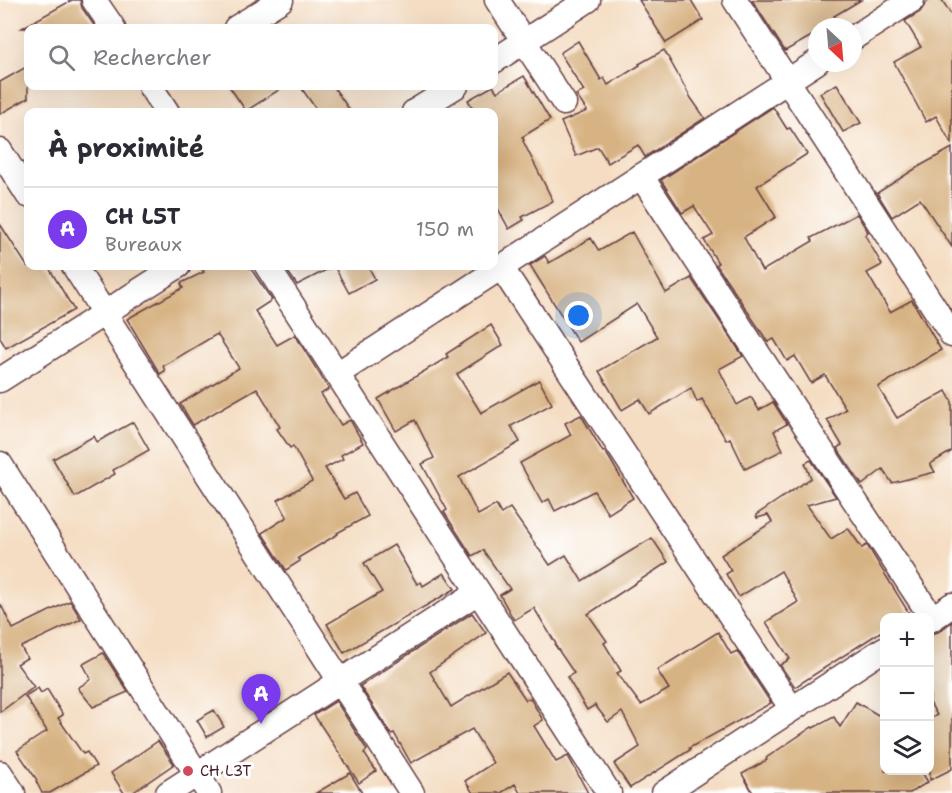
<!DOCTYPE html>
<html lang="fr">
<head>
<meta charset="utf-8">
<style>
  body { margin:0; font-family:"Shantell Sans",sans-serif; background:#f7f7f7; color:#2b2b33 }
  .controls { position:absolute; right:18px; bottom:18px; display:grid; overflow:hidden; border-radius:12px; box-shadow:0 6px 24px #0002 }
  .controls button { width:54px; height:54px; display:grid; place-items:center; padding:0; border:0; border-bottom:2px solid #e1e1e2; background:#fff; color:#2b2b33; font:30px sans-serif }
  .compass { position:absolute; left:808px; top:18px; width:54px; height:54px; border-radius:50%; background:#fff; box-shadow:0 6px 24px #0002; rotate:154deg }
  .you { position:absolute; left:579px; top:316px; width:21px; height:21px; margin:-15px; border:4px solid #fff; border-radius:50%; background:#1a73e8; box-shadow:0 0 0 9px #1a73e833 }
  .badge { display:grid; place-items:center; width:39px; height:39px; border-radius:50%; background:#7c3aed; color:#fff; font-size:20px; font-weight:700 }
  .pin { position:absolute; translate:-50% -50px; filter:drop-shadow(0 2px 3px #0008) }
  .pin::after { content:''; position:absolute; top:32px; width:21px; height:18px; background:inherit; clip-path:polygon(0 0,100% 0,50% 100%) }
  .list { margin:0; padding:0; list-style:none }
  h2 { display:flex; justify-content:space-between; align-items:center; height:78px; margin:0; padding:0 24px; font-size:26px }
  h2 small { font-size:20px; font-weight:400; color:#7c7c81 }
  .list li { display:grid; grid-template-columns:39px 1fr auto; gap:18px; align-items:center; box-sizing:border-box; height:84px; padding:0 24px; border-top:2px solid #e1e1e2 }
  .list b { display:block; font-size:22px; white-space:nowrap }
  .list p { margin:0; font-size:20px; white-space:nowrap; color:#7c7c81 }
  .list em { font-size:20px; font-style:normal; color:#7c7c81 }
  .icon { flex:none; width:33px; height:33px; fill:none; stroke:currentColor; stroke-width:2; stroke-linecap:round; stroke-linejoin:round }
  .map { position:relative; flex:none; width:952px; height:793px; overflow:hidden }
  .search { position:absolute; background:#fff; box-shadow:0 6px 24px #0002; left:24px; top:24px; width:474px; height:66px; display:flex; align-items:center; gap:15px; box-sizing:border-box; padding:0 21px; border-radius:12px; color:#7c7c81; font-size:22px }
  .panel { position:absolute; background:#fff; box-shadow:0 6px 24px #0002; left:24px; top:108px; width:474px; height:162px; border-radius:12px }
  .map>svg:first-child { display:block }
  .building { fill:#d7b282 }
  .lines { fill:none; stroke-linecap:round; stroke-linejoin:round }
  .minor-casing { stroke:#643c42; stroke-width:27 }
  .minor { stroke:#fff; stroke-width:24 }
  .poi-dot { fill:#d1495b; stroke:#fff; stroke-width:2 }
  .labels { text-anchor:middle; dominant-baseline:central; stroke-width:6; stroke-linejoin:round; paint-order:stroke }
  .poi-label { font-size:15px; fill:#4a1f2b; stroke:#fff; text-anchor:start }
</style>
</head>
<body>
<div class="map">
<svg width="952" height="793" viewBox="0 0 952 793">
  <rect width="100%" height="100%" fill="#fff"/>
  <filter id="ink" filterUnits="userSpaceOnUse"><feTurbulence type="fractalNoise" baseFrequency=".0167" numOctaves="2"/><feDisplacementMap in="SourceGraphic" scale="12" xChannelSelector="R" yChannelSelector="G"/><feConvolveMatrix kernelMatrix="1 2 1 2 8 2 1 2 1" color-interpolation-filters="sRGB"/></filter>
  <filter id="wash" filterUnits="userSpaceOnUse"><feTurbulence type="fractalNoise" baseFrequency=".008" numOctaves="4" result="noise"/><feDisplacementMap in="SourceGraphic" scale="24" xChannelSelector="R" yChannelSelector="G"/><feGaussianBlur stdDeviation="1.35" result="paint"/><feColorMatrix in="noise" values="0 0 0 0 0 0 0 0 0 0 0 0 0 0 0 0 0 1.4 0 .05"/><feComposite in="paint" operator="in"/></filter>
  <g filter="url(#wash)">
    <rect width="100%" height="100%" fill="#f4ddc2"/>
    <g id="blocks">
      <g class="building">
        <polygon points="72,0 80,0 82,8 96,28 22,28"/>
        <polygon points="639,0 691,0 703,20 666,43"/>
        <polygon points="752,0 861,0 834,16 837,22 829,27 817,27 817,33 785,51"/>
        <polygon points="930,0 942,0 952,16 952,145 936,116 926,122 894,62 921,47 905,21 920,12 926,3"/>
        <polygon points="578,41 601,80 604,78 608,85 640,65 639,64 664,50 691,98 705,118 645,157 638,145 608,163 598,147 576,156 561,122 587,111 576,95 584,91 560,53"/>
        <polygon points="28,66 28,98 0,114 0,82"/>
        <polygon points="524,76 550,120 522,137 524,140 523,141 553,201 522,217 524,220 509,229 494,201 494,112 475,112 468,100 493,86 497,92"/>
        <polygon points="837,84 861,123 843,132 820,93"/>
        <polygon points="229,86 285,86 246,111"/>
        <polygon points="300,86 333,86 351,112 318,112"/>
        <polygon points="773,107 787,129 790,128 807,154 757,186 776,217 744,237 762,271 813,241 811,238 857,214 868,232 865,235 882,265 867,273 890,312 912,300 941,350 878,387 897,418 946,391 952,402 952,451 930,464 935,472 892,483 883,469 862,485 837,448 842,445 827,420 846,409 825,375 811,383 795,356 787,361 774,339 768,342 716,264 718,263 704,240 713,235 694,206 682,213 661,180"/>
        <polygon points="952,148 952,247 920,199 892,217 877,193 918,167"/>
        <polygon points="0,224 27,266 48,266 74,310 6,348 0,338"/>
        <polygon points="632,232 666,293 691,278 743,356 719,369 737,405 751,397 759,410 773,402 787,424 774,431 783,450 745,469 730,438 726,440 702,399 697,402 691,388 649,414 640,399 622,410 599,371 657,337 637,304 578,342 530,265 545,256 549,263 591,238 599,251"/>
        <polygon points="200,266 249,266 272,300 255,311 277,345 295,335 329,389 321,394 341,425 350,420 363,443 341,455 343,459 325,468 344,499 355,493 368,516 337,533 338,534 298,558 300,561 286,570 262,533 287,517 278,500 312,481 293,446 290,448 277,429 280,427 257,388 193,425 180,404 239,368 217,334 163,366 165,371 160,374 127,319 183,288 181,283 204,272"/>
        <polygon points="284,266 368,266 375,279 349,293 334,266 297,285"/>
        <polygon points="491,325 503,345 457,374 481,413 539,380 552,404 511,426 520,442 459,477 478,515 496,505 501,514 510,508 550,565 566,555 582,581 652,538 668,562 588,614 607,641 604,643 621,671 617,673 641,705 669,689 657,670 718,632 731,654 737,651 771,703 689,748 690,750 630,788 614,764 640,747 622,712 608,722 595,705 587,710 567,677 574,673 555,645 556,644 534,608 514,620 500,595 510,589 483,550 472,556 444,512 447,510 422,464 434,458 415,420 396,431 378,399 448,357 446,354"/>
        <polygon points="581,415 603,452 605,451 633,498 608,514 594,491 555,511 549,499 542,503 520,463 571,435 565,423"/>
        <polygon points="133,422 149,450 113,470 115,474 75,497 53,459 94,436 97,442"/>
        <polygon points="811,460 836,497 807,505 831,539 848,528 862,548 867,545 912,618 885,618 885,629 795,687 780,665 790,659 766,622 798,602 781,571 739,597 726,574 731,571 721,555 772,522 768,515 757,518 756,515 811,478 805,463"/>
        <polygon points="394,545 417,584 421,582 423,586 444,573 455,589 344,653 327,624 382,592 364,563"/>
        <polygon points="70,601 81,619 21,647 27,658 17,664 34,687 0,712 0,603 13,629"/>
        <polygon points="472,613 486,633 430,672 451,707 507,672 526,700 530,698 543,720 534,726 556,762 568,756 588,793 520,793 515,784 501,793 473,793 465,781 493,763 472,729 411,763 394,733 391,734 360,686"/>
        <polygon points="952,622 952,769 930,780 930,719 937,715 930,703 930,634 938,632"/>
        <polygon points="103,653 128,692 93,707 78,688 91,679 83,664"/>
        <polygon points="38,688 41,693 47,689 63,715 58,718 83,754 87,752 96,766 50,793 42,793 36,781 37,780 17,751 47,731 25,696"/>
        <polygon points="336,701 367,750 364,753 376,771 359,783 314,715"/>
        <polygon points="856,702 885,719 885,771 921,771 928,782 910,793 753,793 742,774 767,760 766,758 812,727 813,728 834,717 840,727"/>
        <polygon points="214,710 224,727 207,737 197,720"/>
        <polygon points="158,741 174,764 132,793 124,793 111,773"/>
        <polygon points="350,773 362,793 316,793"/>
      </g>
    </g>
  </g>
  <g filter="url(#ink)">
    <use href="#blocks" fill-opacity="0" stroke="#643c42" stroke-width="1.5"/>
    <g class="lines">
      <defs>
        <g id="minor">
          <polyline points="94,0 113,28"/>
          <polyline points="497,0 564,103"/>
          <polyline points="735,0 952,335"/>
          <polyline points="236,28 281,0"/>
          <polyline points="853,38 912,0"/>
          <polyline points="494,61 588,0"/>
          <polyline points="150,86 167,112"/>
          <polyline points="414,112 456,86"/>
          <polyline points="0,151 28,195"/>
          <polyline points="641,176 932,618"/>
          <polyline points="74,266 412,793"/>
          <polyline points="267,266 609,793"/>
          <polyline points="501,267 792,709"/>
          <polyline points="337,374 817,62"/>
          <polyline points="0,380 178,266"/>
          <polyline points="0,464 209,793"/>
          <polyline points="930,620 952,605"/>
          <polyline points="0,773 13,793"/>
          <polyline points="168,793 478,592"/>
          <polyline points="664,793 884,649"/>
        </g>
      </defs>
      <use href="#minor" class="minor-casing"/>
      <use href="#minor" class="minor"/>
    </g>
  </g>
  <circle class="poi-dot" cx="188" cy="771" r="6"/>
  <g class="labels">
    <g class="poi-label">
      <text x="200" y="771">CH L3T</text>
    </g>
  </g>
</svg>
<div class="controls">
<button>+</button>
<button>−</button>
<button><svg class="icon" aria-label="layers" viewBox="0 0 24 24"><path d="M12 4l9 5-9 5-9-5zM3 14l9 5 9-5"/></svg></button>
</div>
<svg class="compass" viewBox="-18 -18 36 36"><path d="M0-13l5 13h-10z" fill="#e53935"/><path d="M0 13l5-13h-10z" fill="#7c7c81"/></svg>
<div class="you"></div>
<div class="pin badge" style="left:261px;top:724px">A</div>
<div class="search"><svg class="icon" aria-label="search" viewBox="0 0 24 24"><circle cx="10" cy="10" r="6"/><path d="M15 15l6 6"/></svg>Rechercher</div>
<section class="panel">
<h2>À proximité<small></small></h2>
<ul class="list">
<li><span class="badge">A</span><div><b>CH L5T</b><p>Bureaux</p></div><em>150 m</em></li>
</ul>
</section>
</div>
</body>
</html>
